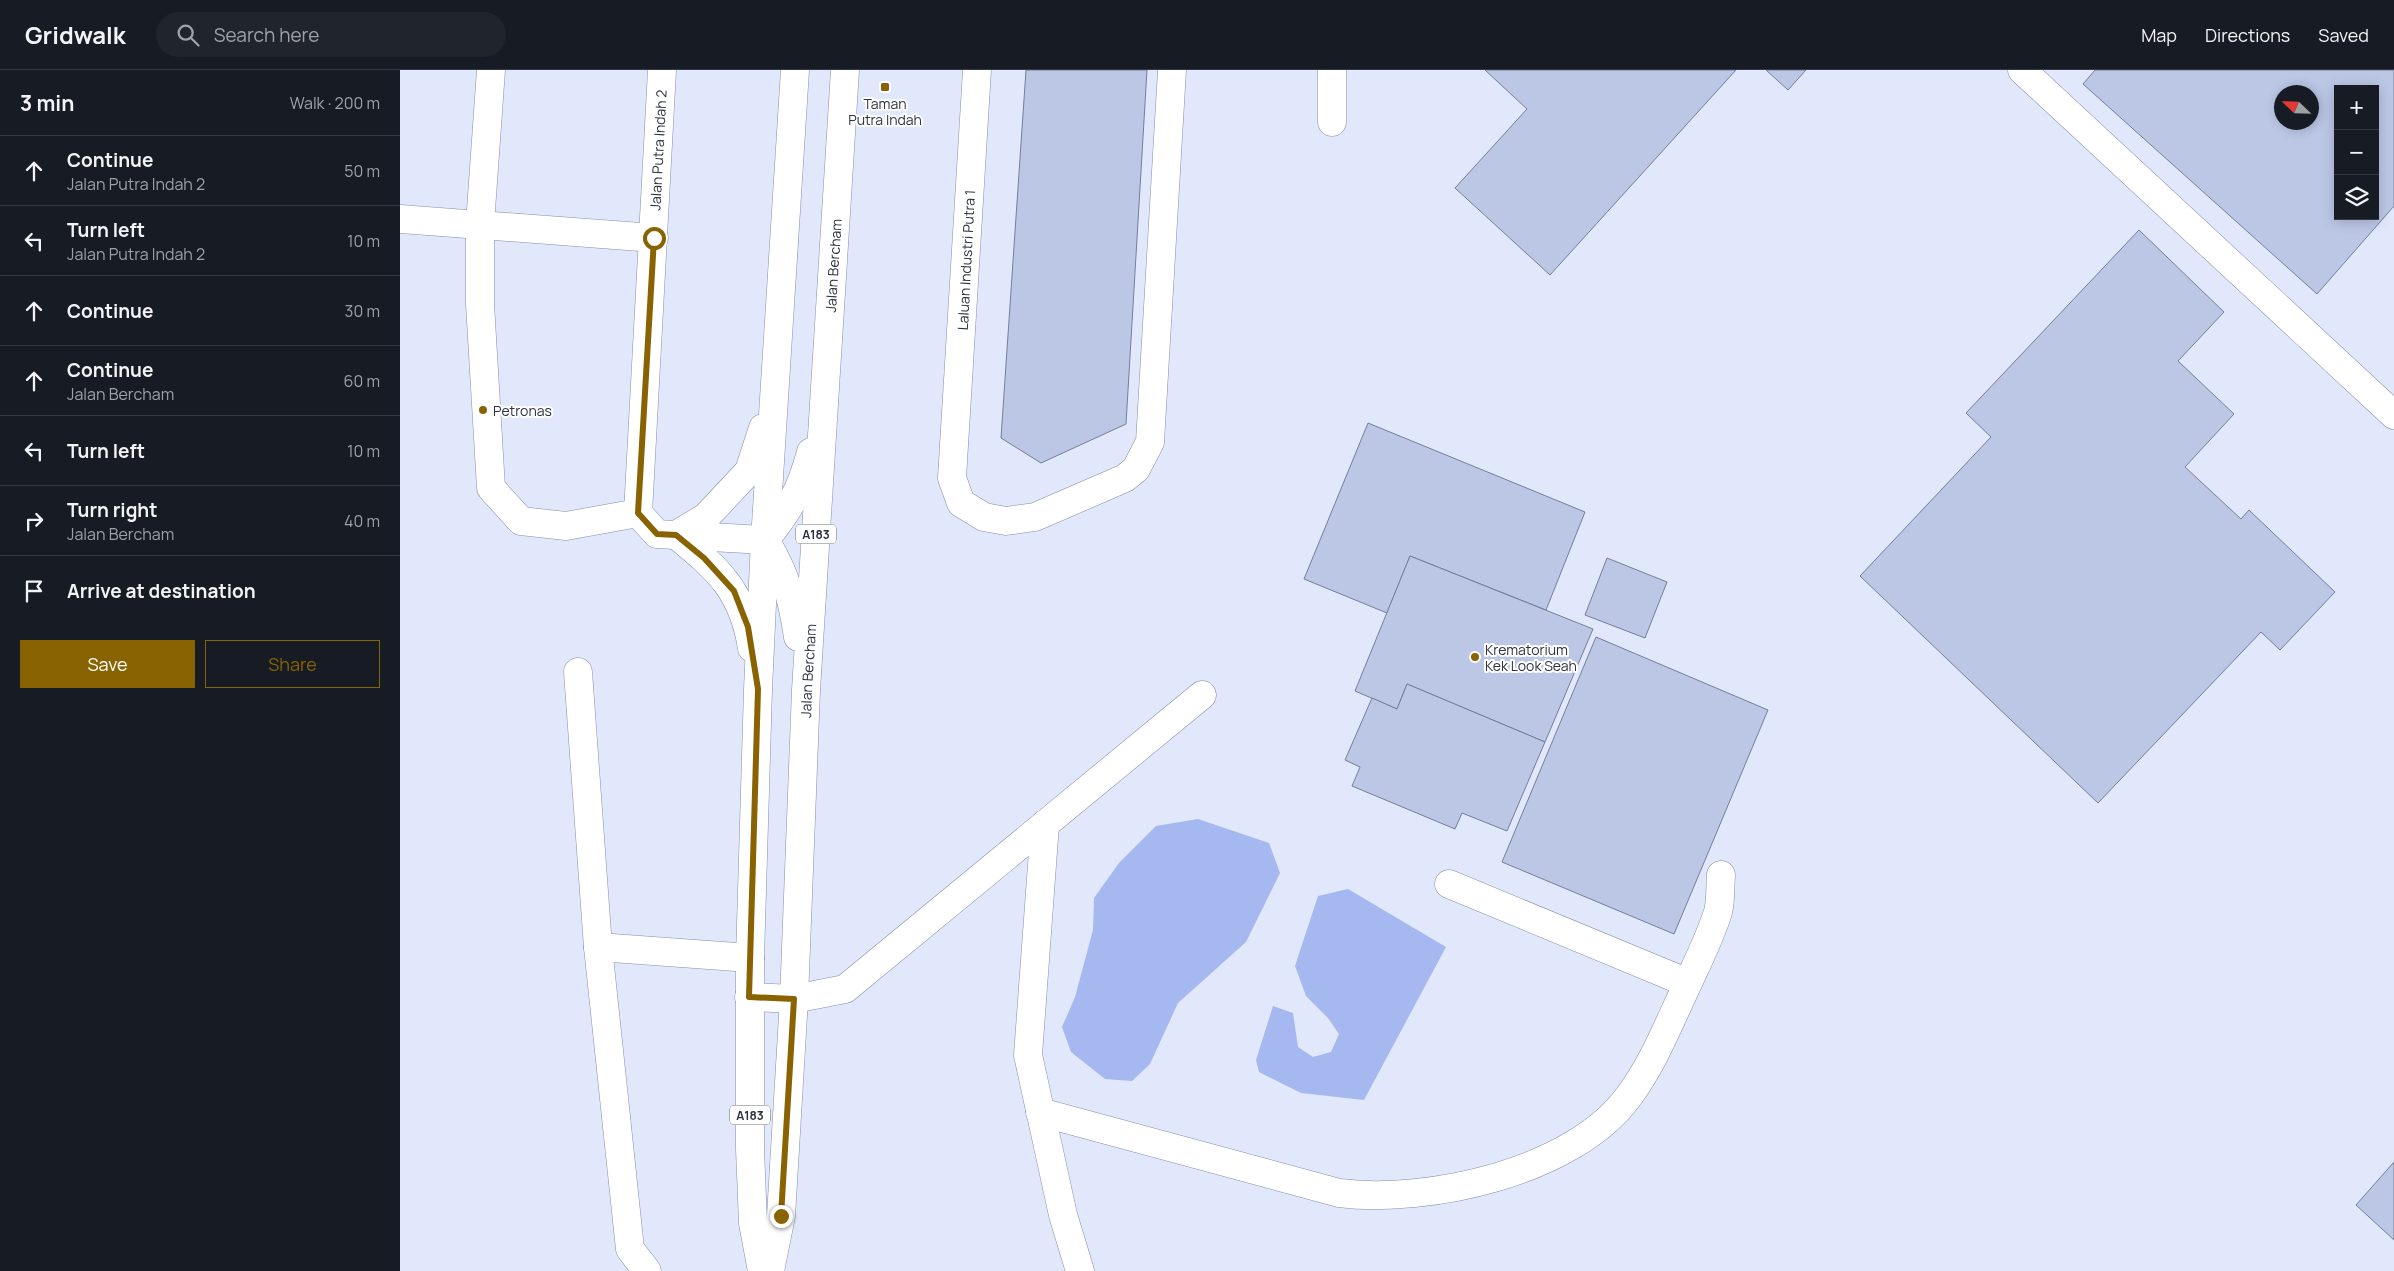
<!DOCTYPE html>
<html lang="en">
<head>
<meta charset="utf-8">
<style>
  body { margin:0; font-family:Manrope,sans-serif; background:#20242c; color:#f1f3f6 }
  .controls { position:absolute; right:15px; top:15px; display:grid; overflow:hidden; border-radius:0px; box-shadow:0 2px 12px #0003 }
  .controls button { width:45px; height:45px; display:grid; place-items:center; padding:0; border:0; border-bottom:1px solid #363941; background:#171b24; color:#f1f3f6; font:25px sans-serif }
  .compass { position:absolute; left:1874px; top:15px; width:45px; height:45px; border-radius:50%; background:#171b24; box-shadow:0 2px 12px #0003; rotate:293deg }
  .stop { position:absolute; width:15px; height:15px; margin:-11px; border:4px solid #896301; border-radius:50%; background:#fff }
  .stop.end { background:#896301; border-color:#fff; box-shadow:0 1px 5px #0008 }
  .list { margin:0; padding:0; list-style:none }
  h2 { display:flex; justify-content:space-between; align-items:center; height:65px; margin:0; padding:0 20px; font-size:21px }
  h2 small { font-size:16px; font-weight:400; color:#9ea1a6 }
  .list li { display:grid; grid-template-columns:32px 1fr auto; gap:15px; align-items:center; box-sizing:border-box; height:70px; padding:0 20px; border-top:1px solid #363941 }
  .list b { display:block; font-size:19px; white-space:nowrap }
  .list p { margin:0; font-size:16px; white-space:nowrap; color:#9ea1a6 }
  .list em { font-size:16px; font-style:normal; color:#9ea1a6 }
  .actions { display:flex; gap:10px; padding:15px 20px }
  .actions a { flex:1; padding:11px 0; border:1px solid #896301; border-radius:0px; text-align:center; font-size:18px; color:#896301 }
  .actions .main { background:#896301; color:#fff }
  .icon { flex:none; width:28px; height:28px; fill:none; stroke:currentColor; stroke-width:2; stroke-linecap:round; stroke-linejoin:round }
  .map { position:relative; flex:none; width:1994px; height:1201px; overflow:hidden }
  header { display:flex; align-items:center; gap:30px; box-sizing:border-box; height:70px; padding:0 25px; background:#171b24; border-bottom:1px solid #363941 }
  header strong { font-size:24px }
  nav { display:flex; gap:28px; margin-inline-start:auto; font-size:18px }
  .search { width:350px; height:45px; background:#20242c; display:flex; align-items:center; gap:12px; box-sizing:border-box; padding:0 18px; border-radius:28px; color:#9ea1a6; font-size:19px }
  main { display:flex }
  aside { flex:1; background:#171b24 }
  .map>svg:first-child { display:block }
  .water { fill:#a5b8ef }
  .building { fill:#bcc7e6; stroke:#747e9b; fill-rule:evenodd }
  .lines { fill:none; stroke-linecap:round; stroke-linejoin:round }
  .minor-casing { stroke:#848eab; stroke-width:29 }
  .major-casing { stroke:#848eab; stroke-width:29 }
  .minor { stroke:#fff; stroke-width:28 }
  .major { stroke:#fff; stroke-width:28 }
  .route { stroke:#896301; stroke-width:6 }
  .poi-dot { fill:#896301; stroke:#fff; stroke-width:2 }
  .labels { text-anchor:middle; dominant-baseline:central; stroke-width:4; stroke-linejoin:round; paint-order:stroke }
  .shield { fill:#fff; stroke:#6d7078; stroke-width:1 }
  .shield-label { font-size:12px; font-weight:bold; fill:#2e323e }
  .poi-label { font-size:14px; fill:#2e323e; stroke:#fff; text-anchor:start }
  .street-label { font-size:14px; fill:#2e323e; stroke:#fff }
</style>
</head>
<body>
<header>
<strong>Gridwalk</strong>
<div class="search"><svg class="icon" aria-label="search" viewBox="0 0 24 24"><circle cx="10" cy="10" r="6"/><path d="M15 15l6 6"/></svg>Search here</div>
<nav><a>Map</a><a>Directions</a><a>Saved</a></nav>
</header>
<main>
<aside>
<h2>3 min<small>Walk · 200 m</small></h2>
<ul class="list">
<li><svg class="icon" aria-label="ahead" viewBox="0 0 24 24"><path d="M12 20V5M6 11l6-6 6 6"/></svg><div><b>Continue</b><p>Jalan Putra Indah 2</p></div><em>50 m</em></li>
<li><svg class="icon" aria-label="left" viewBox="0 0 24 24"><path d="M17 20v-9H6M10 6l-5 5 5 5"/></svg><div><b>Turn left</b><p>Jalan Putra Indah 2</p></div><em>10 m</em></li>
<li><svg class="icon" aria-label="ahead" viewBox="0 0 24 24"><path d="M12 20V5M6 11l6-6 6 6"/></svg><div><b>Continue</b></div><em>30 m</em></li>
<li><svg class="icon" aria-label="ahead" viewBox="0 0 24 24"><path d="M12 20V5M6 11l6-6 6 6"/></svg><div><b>Continue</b><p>Jalan Bercham</p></div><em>60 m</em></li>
<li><svg class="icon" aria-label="left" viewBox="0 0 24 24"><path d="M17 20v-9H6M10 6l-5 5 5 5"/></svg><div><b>Turn left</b></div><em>10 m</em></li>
<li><svg class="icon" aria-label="right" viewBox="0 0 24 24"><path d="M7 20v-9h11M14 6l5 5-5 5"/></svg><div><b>Turn right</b><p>Jalan Bercham</p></div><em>40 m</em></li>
<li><svg class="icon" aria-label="arrive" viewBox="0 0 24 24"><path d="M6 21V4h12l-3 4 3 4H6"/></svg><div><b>Arrive at destination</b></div></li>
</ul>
<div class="actions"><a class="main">Save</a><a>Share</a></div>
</aside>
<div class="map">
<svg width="1994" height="1201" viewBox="0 0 1994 1201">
  <rect width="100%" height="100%" fill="#e1e8fb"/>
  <g class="water">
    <polygon points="798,749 869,773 880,803 846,872 778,933 750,994 732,1011 705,1009 671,982 662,957 675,927 693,860 694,828 719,793 756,756"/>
    <polygon points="948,819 1046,877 964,1030 901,1023 859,1002 856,990 873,936 893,943 898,977 913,987 931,982 939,964 928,948 906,926 895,896 918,826"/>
  </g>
  <g class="building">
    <polygon points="626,0 747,0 726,354 641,393 601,368"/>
    <polygon points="1085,0 1336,0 1150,205 1055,118 1127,39"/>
    <polygon points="1366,0 1406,0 1388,20"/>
    <path d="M1695,0H1994V136L1917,224L1683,14ZM1938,19H1975V146H1938ZM1882,22H1912V52H1882Z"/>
    <polygon points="1739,160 1824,242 1778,291 1834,344 1785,397 1841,449 1849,440 1935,522 1880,580 1861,562 1698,733 1460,506 1591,367 1566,343"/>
    <polygon points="968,353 1185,442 1146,540 1010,486 987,543 904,509"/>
    <polygon points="1010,486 1193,559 1145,672 1007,614 997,639 955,621"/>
    <polygon points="1207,488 1267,512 1245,568 1185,545"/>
    <polygon points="1196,567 1368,640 1274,864 1102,792"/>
    <polygon points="1007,614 1145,672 1107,761 1062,743 1055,759 952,716 960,697 945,690 972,628 997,639"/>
    <polygon points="1994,1092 1994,1170 1956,1135"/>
  </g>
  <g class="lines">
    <defs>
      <g id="minor">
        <polyline points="91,0 80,154 80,234 91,418 121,451 166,456 238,443"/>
        <polyline points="262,0 238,443 257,464 365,470"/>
        <polyline points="577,0 552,408 561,433 584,447 606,451 635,447 725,408 736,399 750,372 772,0"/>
        <polyline points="1622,0 1994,345"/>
        <polyline points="932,52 932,0"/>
        <polyline points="0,149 254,168"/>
        <polyline points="178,602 198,877 230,1179 247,1201"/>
        <polyline points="645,754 628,985 663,1145 680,1201"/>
        <polyline points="1049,814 1288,913"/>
        <polyline points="198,877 350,888"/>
        <polyline points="349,927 394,929 445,919 802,625"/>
        <path d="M640,1042L939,1123C1028,1134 1174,1102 1229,1026C1252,995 1266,960 1282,926C1294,899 1309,871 1318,842C1321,831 1320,816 1321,805"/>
      </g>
      <g id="major">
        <path d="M365,470C390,439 401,420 411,382"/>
        <path d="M365,470C386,505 392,527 398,567"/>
        <path d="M352,578C343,521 319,500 276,465L306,447L349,401L363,358"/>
        <polyline points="362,1201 353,1153 350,1079 350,888 358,619 365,470 395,0"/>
        <path id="s1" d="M370,1201L381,1146L394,929L406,620L445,0"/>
      </g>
    </defs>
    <use href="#minor" class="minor-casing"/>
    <use href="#major" class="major-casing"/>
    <use href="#minor" class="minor"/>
    <use href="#major" class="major"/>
  </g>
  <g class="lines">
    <polyline class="route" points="254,168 238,443 257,464 276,465 304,488 334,521 348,557 358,619 349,927 394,929 381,1146"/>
  </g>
  <g class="poi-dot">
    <rect x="480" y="12" width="10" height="10" rx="2.5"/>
    <circle cx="83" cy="340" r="5"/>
    <circle cx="1075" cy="587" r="5"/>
  </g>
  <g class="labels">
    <g class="shield">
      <rect x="396" y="454.5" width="40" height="19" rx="4"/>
      <rect x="330" y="1035.5" width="40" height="19" rx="4"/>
    </g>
    <g class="shield-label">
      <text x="416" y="464">A183</text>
      <text x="350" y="1045">A183</text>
    </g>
    <g class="poi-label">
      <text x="485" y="33" text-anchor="middle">Taman<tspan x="485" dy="16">Putra Indah</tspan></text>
      <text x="93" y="340">Petronas</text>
      <text x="1085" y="579">Krematorium<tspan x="1085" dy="16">Kek Look Seah</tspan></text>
    </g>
    <g class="street-label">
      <text transform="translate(258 80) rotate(-87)">Jalan Putra Indah 2</text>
      <text transform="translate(566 190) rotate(-87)">Laluan Industri Putra 1</text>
      <text stroke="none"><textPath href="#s1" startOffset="1008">Jalan Bercham</textPath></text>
      <text stroke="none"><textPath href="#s1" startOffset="602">Jalan Bercham</textPath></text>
    </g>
  </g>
</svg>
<div class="controls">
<button>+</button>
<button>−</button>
<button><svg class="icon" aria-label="layers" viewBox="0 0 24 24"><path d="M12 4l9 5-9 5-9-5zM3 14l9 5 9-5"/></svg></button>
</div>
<svg class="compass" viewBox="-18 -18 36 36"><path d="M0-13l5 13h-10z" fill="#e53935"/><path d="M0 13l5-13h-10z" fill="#9ea1a6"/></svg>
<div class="stop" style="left:254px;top:168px"></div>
<div class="stop end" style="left:381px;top:1146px"></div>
</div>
</main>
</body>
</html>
